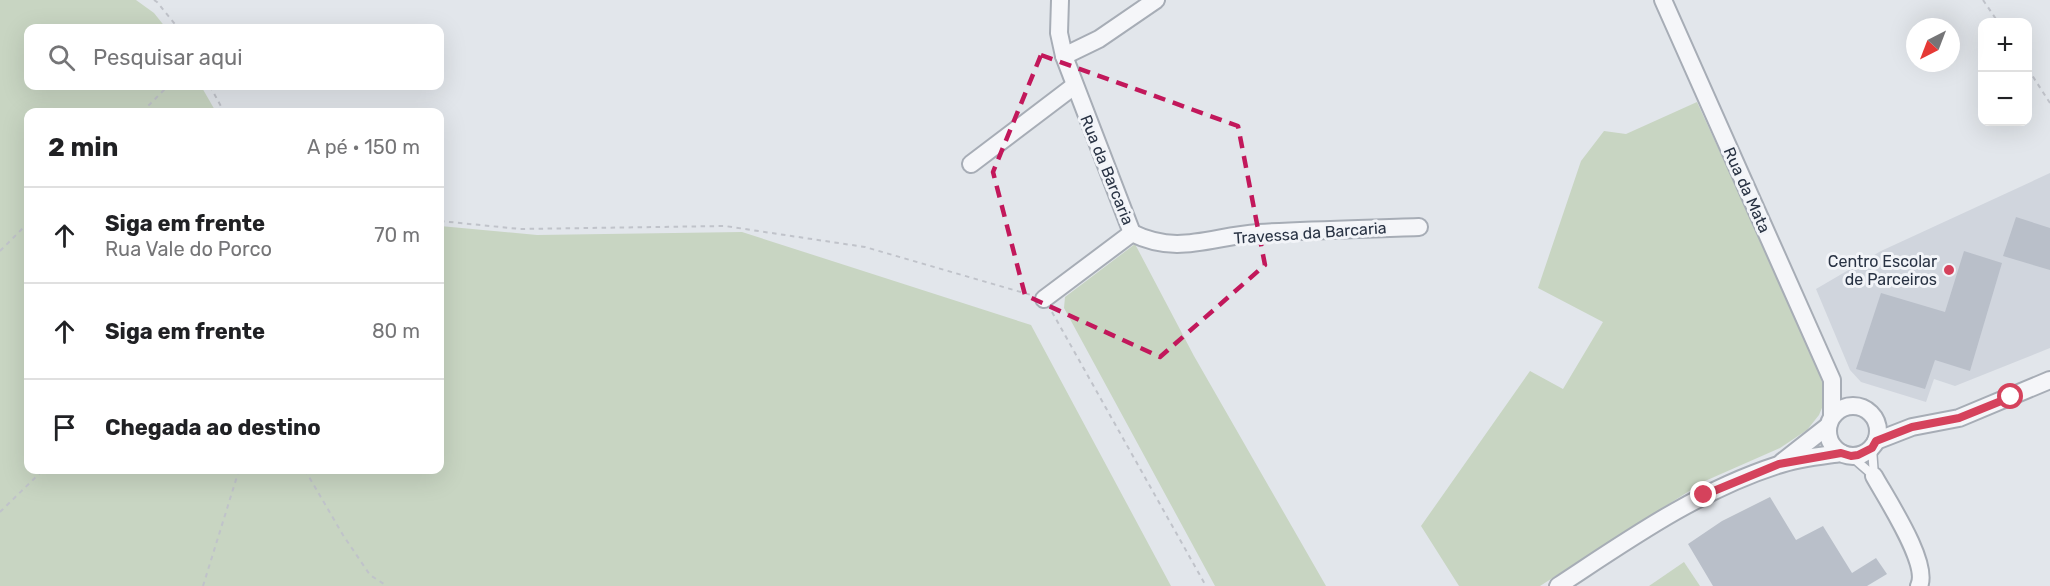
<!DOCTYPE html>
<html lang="pt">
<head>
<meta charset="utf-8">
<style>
  body { margin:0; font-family:Rubik,sans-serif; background:#f2f2f2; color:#202124 }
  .controls { position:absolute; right:18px; top:18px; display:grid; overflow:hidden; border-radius:12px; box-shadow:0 6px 24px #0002 }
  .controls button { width:54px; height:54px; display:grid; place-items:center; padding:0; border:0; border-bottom:2px solid #e0e0e0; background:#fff; color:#202124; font:30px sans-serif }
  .compass { position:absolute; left:1906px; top:18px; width:54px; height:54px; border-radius:50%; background:#fff; box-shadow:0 6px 24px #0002; rotate:222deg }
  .stop { position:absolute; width:18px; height:18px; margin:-14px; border:4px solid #d5425c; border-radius:50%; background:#fff }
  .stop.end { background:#d5425c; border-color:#fff; box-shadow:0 2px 6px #0008 }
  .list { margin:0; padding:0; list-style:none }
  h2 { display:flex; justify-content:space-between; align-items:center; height:78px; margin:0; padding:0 24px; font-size:26px }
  h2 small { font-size:20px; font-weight:400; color:#757577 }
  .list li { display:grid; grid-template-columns:39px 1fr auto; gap:18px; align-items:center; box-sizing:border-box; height:96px; padding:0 24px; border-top:2px solid #e0e0e0 }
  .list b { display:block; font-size:22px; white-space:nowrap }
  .list p { margin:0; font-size:20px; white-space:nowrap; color:#757577 }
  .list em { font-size:20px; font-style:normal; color:#757577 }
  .icon { flex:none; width:33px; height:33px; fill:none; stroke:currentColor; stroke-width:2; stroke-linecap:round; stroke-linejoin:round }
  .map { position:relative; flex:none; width:2050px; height:586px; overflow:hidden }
  .search { position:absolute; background:#fff; box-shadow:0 6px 24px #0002; left:24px; top:24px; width:420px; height:66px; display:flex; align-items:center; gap:15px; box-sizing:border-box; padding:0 21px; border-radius:12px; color:#757577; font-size:22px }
  .panel { position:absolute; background:#fff; box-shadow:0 6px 24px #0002; left:24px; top:108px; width:420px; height:366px; border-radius:12px }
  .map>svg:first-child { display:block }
  .built { fill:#d0d5dd }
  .green { fill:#c8d5c2 }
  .building { fill:#b9bfc9 }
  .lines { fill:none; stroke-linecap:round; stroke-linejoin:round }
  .service-casing { stroke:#a7adb6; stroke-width:11 }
  .minor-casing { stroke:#a7adb6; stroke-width:20 }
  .path { stroke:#c0c3ca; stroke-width:2; stroke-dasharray:4.5 4.5; stroke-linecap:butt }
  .service { stroke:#f5f6f9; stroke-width:8 }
  .minor { stroke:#f5f6f9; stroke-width:16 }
  .route { stroke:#d5425c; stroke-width:8 }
  .marked { fill:none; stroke:#c2185b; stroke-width:4.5; stroke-dasharray:12 8; stroke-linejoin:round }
  .poi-dot { fill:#d5425c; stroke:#f2f4f8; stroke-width:2 }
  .labels { text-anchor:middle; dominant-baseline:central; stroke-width:6; stroke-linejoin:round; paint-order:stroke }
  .street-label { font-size:16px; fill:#293344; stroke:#f2f4f8 }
  .poi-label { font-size:16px; fill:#293344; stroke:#f2f4f8; text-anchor:end }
</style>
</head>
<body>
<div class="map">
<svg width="2050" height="586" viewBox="0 0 2050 586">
  <rect width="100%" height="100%" fill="#e2e6eb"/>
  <polygon class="built" points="2050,173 2050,348 1955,386 1934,379 1926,402 1861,382 1850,370 1816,289 1881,251"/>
  <g class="green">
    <polygon points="0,0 136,0 154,13 166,28 28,28 28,86 201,86 216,112 28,112 28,470 440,470 440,226 537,235 742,232 1031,325 1171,586 0,586"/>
    <polygon points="1697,102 1816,361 1823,386 1824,403 1819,415 1807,430 1780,448 1705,481 1540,586 1459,586 1421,526 1530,371 1563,389 1603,322 1538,288 1581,161 1604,131 1626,134"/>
    <polygon points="1135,244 1194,356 1326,586 1215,586 1064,308 1065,297"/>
    <polygon points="1684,562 1700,586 1649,586"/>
  </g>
  <g class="building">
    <polygon points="2016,217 2050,228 2050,270 2003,256"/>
    <polygon points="1964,251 2002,263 1970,371 1935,360 1925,389 1856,369 1881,293 1945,312"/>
    <polygon points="1770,497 1796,540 1823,526 1852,573 1876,558 1887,574 1867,586 1713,586 1688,544 1722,521"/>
  </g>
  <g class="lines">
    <defs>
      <g id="service">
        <polyline points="1872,448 1874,476"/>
        <polyline points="1851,456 1874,476"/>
      </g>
      <g id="minor">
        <polyline points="1060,0 1059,33 1064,56 1132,233"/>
        <polyline points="1663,0 1832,380 1832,416"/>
        <polyline points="1064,56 1099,39 1156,0"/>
        <polyline points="971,164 1074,86"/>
        <path d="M1132,233C1178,256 1212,236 1258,233C1312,230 1365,229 1419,227"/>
        <polyline points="1044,299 1132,233"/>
        <circle cx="1853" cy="431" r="25"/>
        <polyline points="1876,441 1912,427 1959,418 2050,380"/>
        <polyline points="1782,462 1828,426"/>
        <path d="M1874,476C1886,498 1930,564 1919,586"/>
        <path d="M1558,586C1628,540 1697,491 1778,465C1798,458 1820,456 1841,453"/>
      </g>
    </defs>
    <use href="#service" class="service-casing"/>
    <use href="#minor" class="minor-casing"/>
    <g class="path">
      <polyline points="154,0 157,2 178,28"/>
      <polyline points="1983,0 1998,22"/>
      <polyline points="2028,69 2050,103"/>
      <polyline points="210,86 224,112"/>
      <polyline points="142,112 168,86"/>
      <polyline points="440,221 520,229 725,226 865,247 1031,295"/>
      <polyline points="0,251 28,223"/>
      <polyline points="1052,312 1206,586"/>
      <polyline points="305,470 343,535 370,575 387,586"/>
      <polyline points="0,512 43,470"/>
      <polyline points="203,586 239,470"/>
    </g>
    <use href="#service" class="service"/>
    <use href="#minor" class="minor"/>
  </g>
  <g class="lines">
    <polyline class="route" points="1704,495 1779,464 1841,453 1851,456 1858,455 1872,448 1876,441 1912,427 1959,418 2011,397"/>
  </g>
  <path class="marked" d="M1041,55L1238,126L1265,265L1160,357L1025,295L993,172Z"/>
  <circle class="poi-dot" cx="1949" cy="270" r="6"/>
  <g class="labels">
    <g class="street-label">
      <text transform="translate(1107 170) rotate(68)">Rua da Barcaria</text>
      <text transform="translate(1747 190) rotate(66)">Rua da Mata</text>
      <text transform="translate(1310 233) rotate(-4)">Travessa da Barcaria</text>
    </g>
    <g class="poi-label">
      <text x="1937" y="261">Centro Escolar<tspan x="1937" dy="18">de Parceiros</tspan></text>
    </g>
  </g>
</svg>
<div class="controls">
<button>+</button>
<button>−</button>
</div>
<svg class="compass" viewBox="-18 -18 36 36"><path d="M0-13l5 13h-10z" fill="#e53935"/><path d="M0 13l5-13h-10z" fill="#757577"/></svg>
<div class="stop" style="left:2011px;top:397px"></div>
<div class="stop end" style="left:1704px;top:495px"></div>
<div class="search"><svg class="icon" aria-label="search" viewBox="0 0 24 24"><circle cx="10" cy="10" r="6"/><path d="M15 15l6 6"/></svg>Pesquisar aqui</div>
<section class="panel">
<h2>2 min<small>A pé · 150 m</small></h2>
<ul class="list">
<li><svg class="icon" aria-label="ahead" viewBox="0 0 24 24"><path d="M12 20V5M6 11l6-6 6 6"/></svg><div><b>Siga em frente</b><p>Rua Vale do Porco</p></div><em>70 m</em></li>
<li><svg class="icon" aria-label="ahead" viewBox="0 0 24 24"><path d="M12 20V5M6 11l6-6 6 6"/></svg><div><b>Siga em frente</b></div><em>80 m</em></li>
<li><svg class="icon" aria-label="arrive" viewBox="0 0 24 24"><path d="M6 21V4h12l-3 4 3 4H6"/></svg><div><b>Chegada ao destino</b></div></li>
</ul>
</section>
</div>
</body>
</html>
